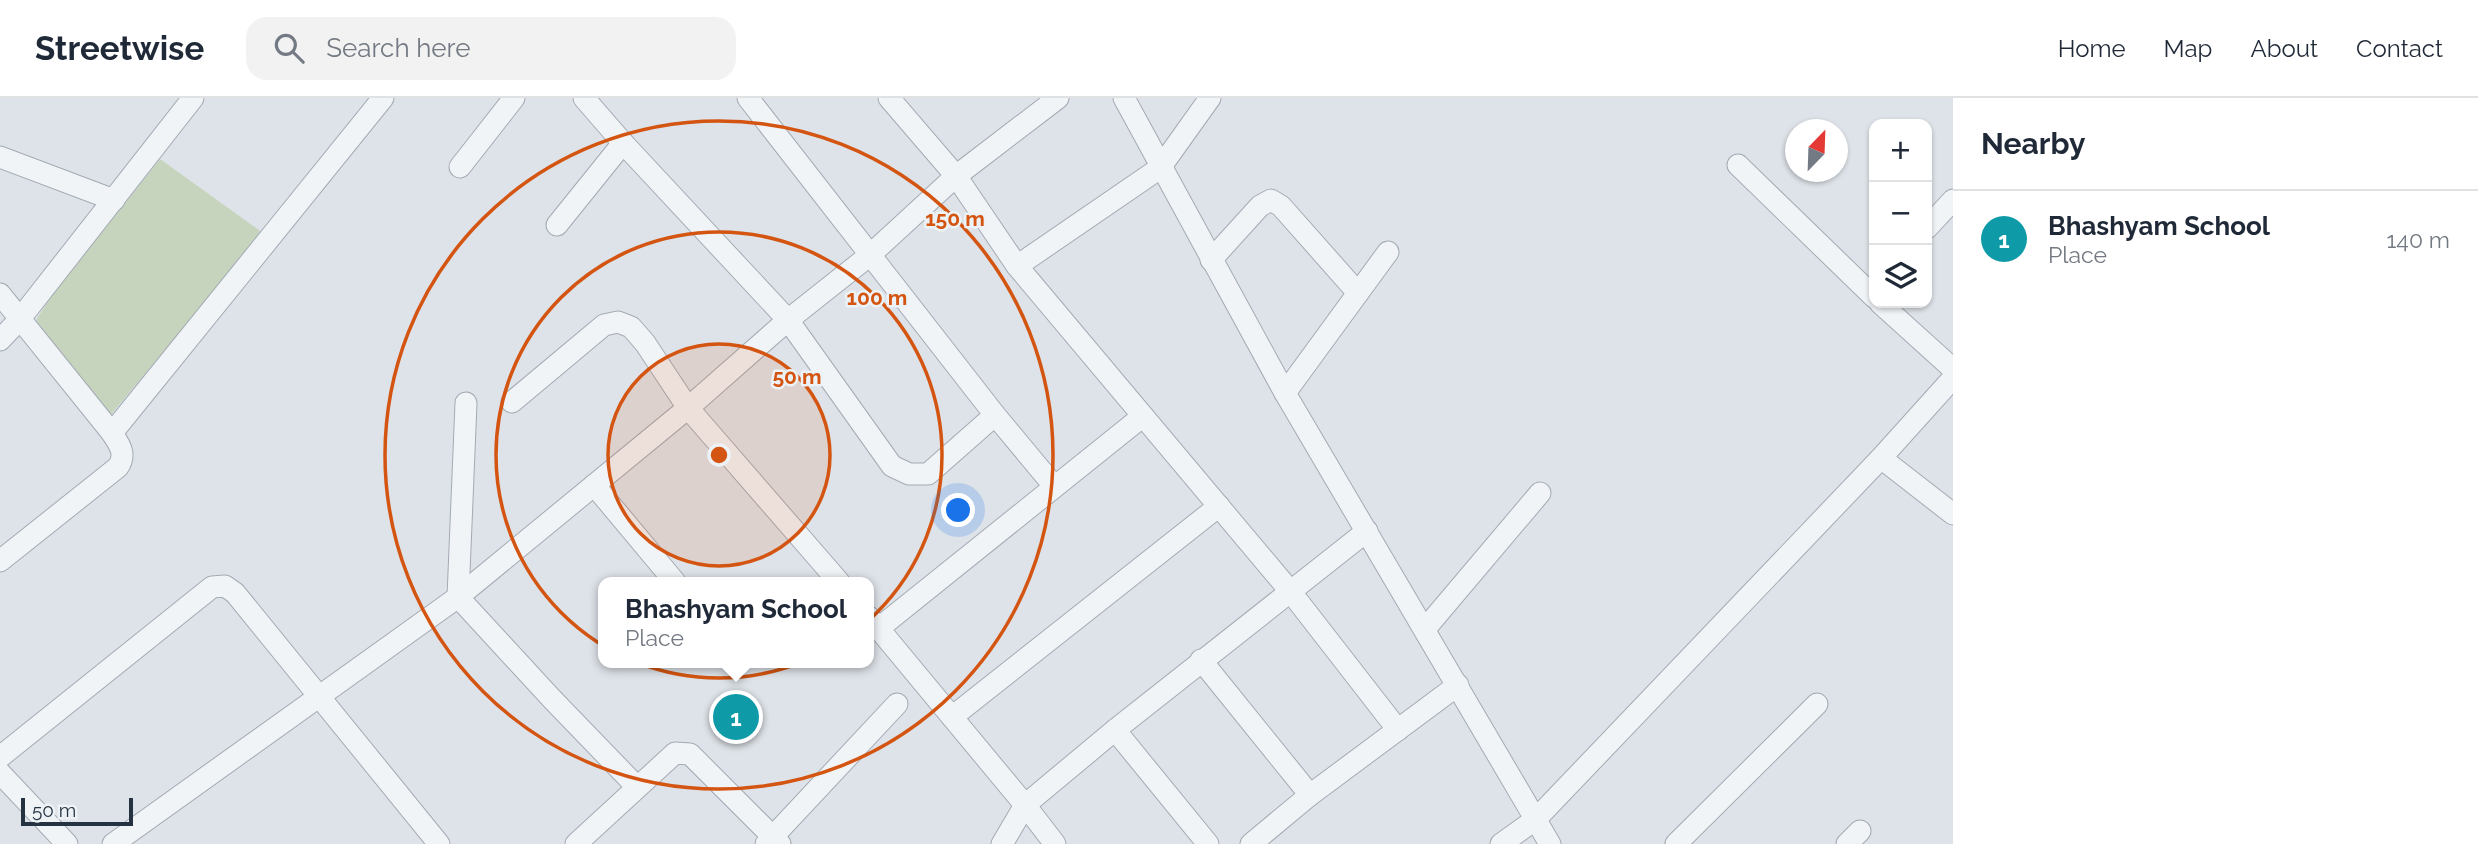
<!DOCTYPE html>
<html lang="en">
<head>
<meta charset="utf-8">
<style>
  body { margin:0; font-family:Raleway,sans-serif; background:#f2f2f3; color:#1f2937 }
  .controls { position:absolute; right:21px; top:21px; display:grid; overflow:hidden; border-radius:14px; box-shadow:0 2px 5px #0004 }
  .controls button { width:63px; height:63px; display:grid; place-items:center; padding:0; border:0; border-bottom:2px solid #e0e1e3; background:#fff; color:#1f2937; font:35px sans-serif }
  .compass { position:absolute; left:1785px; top:21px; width:63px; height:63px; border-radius:50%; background:#fff; box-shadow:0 2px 5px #0004; rotate:23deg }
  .scale { position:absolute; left:21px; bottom:18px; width:112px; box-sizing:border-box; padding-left:7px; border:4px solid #253241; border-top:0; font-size:19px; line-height:24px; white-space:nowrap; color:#253241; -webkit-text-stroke:5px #edf2f6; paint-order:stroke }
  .you { position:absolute; left:959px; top:413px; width:24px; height:24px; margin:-18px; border:5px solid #fff; border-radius:50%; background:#1a73e8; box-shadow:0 0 0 10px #1a73e833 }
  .badge { display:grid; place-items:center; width:46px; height:46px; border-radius:50%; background:#7c3aed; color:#fff; font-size:23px; font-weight:700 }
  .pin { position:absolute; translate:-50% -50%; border:4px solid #fff; box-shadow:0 2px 7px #0006 }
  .popup { position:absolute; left:598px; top:479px; width:276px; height:91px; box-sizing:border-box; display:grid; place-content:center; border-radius:14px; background:#fff; filter:drop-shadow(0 2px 5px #0005); font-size:23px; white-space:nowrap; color:#747a83 }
  .popup b { font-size:26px; color:#1f2937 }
  .popup::after { content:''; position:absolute; left:50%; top:100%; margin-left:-14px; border:14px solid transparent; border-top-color:#fff }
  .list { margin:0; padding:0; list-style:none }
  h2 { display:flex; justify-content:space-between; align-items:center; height:91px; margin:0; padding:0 28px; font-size:30px }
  h2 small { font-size:23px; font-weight:400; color:#747a83 }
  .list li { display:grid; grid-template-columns:46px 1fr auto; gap:21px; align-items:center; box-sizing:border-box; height:98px; padding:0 28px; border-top:2px solid #e0e1e3 }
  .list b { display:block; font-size:26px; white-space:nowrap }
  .list p { margin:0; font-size:23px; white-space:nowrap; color:#747a83 }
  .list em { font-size:23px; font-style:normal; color:#747a83 }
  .icon { flex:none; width:38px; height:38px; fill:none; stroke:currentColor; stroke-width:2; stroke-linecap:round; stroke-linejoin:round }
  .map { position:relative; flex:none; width:1953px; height:746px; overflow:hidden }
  header { display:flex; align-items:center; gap:42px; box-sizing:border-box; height:98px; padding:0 35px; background:#fff; border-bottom:2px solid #e0e1e3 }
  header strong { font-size:33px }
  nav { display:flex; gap:38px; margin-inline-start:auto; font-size:24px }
  .search { width:490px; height:63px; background:#f2f2f3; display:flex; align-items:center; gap:18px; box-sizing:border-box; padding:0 24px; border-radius:21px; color:#747a83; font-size:26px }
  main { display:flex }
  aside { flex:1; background:#fff }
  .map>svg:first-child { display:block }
  .green { fill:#c6d4be }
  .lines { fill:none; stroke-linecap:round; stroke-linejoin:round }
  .minor-casing { stroke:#a3aab3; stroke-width:23 }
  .minor { stroke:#f1f4f7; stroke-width:21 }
  .ring { fill:none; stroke:#d45511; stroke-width:3.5 }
  .centre { fill:#d45511; stroke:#edf2f6; stroke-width:3.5 }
  .ring-label { font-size:21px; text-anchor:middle; font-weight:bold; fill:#d45511; stroke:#edf2f6; stroke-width:5; stroke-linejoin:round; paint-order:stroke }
</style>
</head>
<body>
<header>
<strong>Streetwise</strong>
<div class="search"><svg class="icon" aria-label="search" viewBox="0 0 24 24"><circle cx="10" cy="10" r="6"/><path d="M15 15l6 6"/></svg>Search here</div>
<nav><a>Home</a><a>Map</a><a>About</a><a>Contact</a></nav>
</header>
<main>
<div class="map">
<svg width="1953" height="746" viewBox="0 0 1953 746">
  <rect width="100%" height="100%" fill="#dee3e9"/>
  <polygon class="green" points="160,61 263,135 108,320 36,222 52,197"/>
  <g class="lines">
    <defs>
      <g id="minor">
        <polyline points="584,0 623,45 788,222 892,368 909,376 928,376 995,317"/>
        <polyline points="748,0 995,317 1054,388"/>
        <polyline points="889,0 956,78 1017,168 1290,493 1398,632"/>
        <polyline points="1124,0 1285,295 1550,746"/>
        <polyline points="0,59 114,102"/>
        <polyline points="1738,67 1874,199"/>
        <polyline points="460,69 514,0"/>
        <polyline points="557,127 623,45"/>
        <polyline points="1927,130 1953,102"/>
        <polyline points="1211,162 1260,108 1271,102 1281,108 1358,195"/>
        <polyline points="1017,168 1160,70 1210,0"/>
        <polyline points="0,196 112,335 383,0"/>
        <polyline points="1880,205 1953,271"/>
        <polyline points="0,242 19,222 193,0"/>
        <polyline points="1285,295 1388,154"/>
        <polyline points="512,304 604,227 618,224 631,229 645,245 688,310 839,484"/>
        <polyline points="466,305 458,499 552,601 637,689"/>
        <polyline points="1881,360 1953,416"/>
        <polyline points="594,387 675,484"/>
        <path d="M0,463L118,369C127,356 119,346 112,335"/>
        <polyline points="869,519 1025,707 1115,632 1367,433"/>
        <polyline points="879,530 1143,318"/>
        <polyline points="1425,531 1540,395"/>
        <polyline points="1201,562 1310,697"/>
        <polyline points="952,619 1219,408"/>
        <polyline points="1115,632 1208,746"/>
        <polyline points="0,659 212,489 225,488 235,495 439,746"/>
        <polyline points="0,675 67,746"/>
        <polyline points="113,746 458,499 688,310 788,222 870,157 956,78 1058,0"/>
        <polyline points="576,746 675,655 690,656 780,746"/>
        <polyline points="766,746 897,606"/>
        <polyline points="1002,746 1025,707 1055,746"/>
        <polyline points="1251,746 1310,697 1458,587"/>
        <polyline points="1501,746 1536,721 1881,360 1953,280"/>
        <polyline points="1676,746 1817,606"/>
        <polyline points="1847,746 1860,733"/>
      </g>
    </defs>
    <use href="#minor" class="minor-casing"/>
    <use href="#minor" class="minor"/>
  </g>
  <circle cx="719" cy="357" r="111" fill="#d45511" fill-opacity=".12"/>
  <g class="ring">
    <circle cx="719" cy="357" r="111"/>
    <circle cx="719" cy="357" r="223"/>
    <circle cx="719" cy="357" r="334"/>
  </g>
  <circle cx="719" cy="357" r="10" class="centre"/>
  <g class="ring-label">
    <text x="955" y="128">150 m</text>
    <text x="877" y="207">100 m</text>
    <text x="797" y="286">50 m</text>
  </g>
</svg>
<div class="controls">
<button>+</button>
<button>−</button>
<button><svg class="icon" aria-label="layers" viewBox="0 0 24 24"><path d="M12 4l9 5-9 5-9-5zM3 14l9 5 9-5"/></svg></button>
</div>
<svg class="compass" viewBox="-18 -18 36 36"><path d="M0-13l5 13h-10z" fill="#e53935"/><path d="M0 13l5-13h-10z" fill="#747a83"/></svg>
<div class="scale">50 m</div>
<div class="you"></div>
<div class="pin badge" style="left:736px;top:619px;background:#0f9aa8">1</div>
<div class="popup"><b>Bhashyam School</b>Place</div>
</div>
<aside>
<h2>Nearby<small></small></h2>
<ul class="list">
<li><span class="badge" style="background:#0f9aa8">1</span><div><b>Bhashyam School</b><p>Place</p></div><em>140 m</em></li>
</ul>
</aside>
</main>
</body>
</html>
